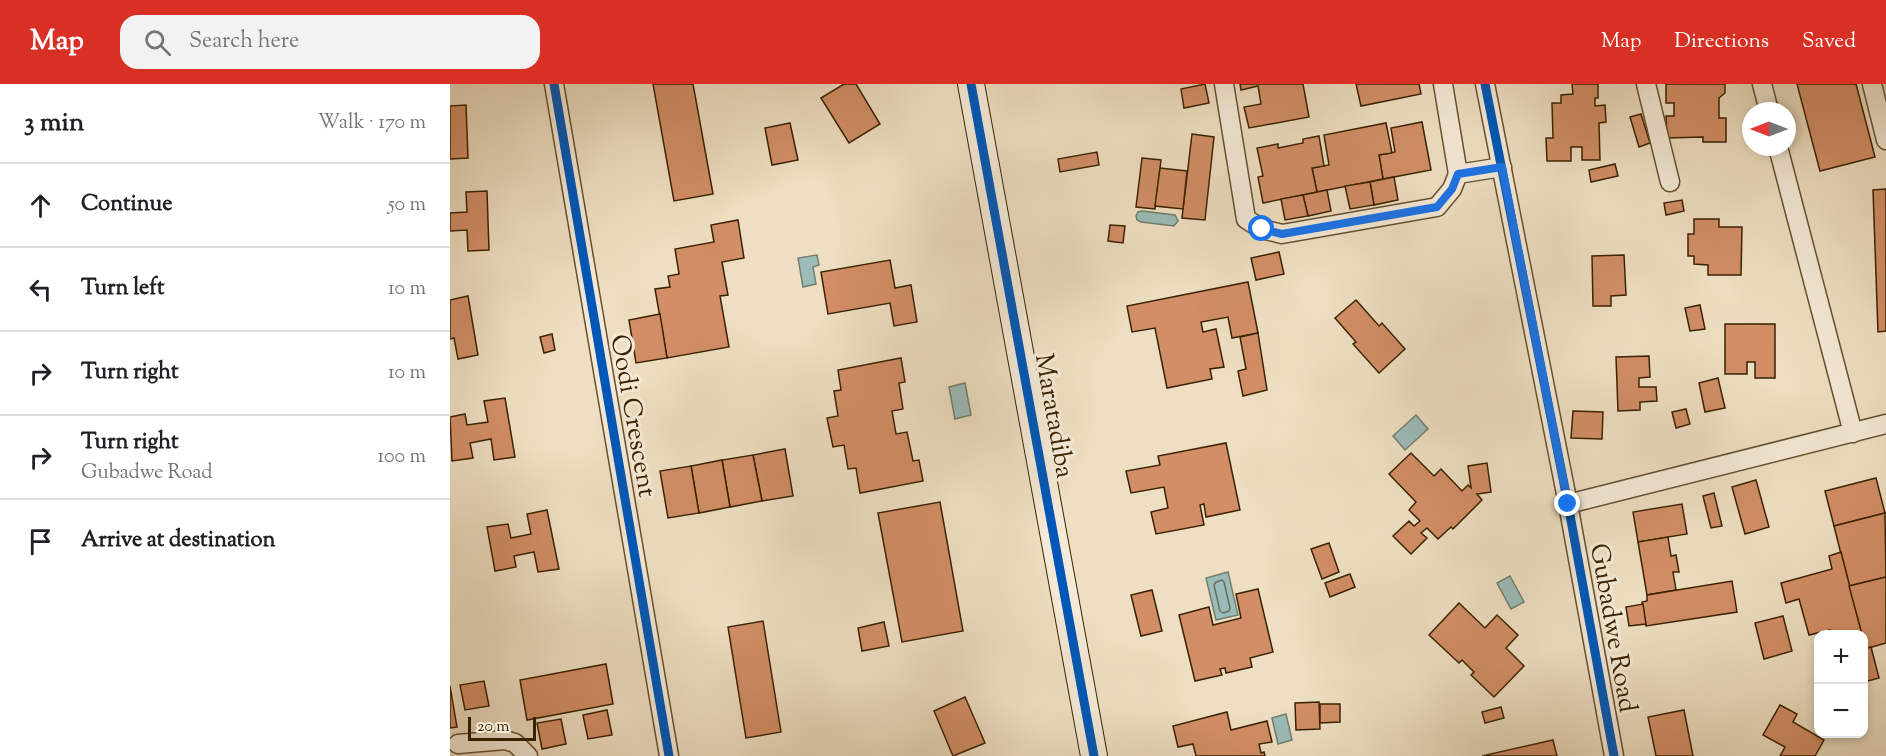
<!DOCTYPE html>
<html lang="en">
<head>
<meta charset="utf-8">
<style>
  body { margin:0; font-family:"Sorts Mill Goudy",serif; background:#f2f2f2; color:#202124 }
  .controls { position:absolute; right:18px; bottom:18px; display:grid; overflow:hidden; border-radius:12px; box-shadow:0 3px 9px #0003 }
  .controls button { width:54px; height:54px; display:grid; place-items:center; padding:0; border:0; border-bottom:2px solid #e0e0e0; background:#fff; color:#202124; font:30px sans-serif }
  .compass { position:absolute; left:1292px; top:18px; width:54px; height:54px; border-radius:50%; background:#fff; box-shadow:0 3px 9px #0003; rotate:270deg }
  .scale { position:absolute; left:18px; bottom:15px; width:68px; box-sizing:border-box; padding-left:6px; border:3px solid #3a2200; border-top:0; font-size:16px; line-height:21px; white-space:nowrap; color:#3a2200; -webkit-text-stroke:4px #f4ead7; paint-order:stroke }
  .stop { position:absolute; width:18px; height:18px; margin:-14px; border:4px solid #1a73e8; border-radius:50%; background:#fff }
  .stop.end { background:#1a73e8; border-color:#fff; box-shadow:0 2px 6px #0008 }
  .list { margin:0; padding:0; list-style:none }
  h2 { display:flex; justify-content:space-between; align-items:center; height:78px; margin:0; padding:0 24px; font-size:26px }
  h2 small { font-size:20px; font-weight:400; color:#757577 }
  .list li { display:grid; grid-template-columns:39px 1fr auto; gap:18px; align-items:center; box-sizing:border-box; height:84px; padding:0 24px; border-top:2px solid #e0e0e0 }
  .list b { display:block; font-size:22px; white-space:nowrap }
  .list p { margin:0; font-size:20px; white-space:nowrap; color:#757577 }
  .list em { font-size:20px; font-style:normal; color:#757577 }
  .icon { flex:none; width:33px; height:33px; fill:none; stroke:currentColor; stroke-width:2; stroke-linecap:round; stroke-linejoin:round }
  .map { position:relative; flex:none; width:1436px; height:672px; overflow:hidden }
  header { display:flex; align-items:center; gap:36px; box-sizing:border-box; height:84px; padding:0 30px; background:#d93025; color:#fff }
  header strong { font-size:28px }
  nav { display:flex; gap:33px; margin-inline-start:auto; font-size:21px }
  .search { width:420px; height:54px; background:#f2f2f2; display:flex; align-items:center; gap:15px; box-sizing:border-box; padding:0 21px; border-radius:18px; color:#757577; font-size:22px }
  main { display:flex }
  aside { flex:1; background:#fff }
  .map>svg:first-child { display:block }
  .water { fill:#9bbcb9; stroke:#747e6f; stroke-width:1.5 }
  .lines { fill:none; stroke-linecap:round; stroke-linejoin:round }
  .shore { stroke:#6a6f5c; stroke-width:1.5 }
  .building { fill:#d28e66; stroke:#3a2200; stroke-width:1.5 }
  .street-casing { stroke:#675130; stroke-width:21 }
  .secondary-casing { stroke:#3a2200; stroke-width:28 }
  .street { stroke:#f4ead7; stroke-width:18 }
  .secondary { stroke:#f4ead7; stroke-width:26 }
  .cycleway-casing { stroke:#f4ead7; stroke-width:13 }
  .cycleway { stroke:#0057b8; stroke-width:9 }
  .route { stroke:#1a73e8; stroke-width:8 }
  .labels { text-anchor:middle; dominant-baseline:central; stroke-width:6; stroke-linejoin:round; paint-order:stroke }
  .street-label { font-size:26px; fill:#3a2200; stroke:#f4ead7 }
</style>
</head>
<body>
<header>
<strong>Map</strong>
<div class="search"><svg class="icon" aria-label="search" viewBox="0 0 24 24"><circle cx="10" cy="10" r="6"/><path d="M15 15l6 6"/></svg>Search here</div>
<nav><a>Map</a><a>Directions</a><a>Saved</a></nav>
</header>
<main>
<aside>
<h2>3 min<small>Walk · 170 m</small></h2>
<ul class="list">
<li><svg class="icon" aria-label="ahead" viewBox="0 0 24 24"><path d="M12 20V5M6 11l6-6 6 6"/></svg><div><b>Continue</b></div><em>50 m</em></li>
<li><svg class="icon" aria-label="left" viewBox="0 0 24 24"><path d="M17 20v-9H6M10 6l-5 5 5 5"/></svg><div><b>Turn left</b></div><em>10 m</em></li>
<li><svg class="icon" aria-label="right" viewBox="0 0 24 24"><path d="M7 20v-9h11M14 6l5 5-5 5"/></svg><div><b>Turn right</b></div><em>10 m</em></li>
<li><svg class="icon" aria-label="right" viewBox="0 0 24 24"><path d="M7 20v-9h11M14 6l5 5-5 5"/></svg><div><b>Turn right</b><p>Gubadwe Road</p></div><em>100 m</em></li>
<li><svg class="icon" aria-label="arrive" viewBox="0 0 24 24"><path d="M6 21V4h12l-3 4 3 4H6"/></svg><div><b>Arrive at destination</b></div></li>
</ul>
</aside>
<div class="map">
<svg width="1436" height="672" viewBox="0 0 1436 672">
  <rect width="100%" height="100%" fill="#eedfc2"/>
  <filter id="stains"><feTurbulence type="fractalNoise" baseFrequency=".00333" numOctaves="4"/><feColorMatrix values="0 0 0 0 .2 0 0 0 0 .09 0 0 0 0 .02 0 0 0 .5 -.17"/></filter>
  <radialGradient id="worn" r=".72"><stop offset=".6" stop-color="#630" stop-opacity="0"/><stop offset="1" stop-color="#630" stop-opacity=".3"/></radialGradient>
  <g class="water">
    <polygon points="692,127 725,131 728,137 724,142 691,138 687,136 686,132 688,128"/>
    <polygon points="367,171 369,181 363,183 366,200 353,203 348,174"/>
    <polygon points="515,299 521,331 505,335 499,303"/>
    <polygon points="966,331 978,345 955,366 943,352"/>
    <polygon points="778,488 788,531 766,536 756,494"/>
    <polygon points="1060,492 1074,518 1061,525 1047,499"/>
    <polygon points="836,630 842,656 828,660 822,634"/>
  </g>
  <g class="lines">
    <polygon class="shore" points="772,496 774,498 780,524 779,527 773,529 770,527 764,501 766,498"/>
  </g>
  <g class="building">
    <polygon points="203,0 243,0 263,110 224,117"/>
    <polygon points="394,0 406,0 430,40 399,59 371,14"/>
    <polygon points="755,0 759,19 734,24 731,5"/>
    <polygon points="790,0 853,0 859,33 799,44 794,23 811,20 808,2 791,6"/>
    <polygon points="906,0 969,0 971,10 911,22"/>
    <polygon points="1122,0 1148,0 1148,14 1145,14 1145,22 1155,21 1156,38 1149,39 1150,76 1132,76 1132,63 1121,63 1121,77 1097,77 1096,54 1103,54 1102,19 1111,19 1111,11 1123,10"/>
    <polygon points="1216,0 1275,0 1275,9 1269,14 1269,34 1276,34 1276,58 1253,58 1253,53 1217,54 1216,32 1224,32 1224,19 1216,19"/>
    <polygon points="1347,0 1406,0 1425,73 1370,87"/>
    <polygon points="16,21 18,74 0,75 0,22"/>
    <polygon points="1191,30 1200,59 1189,63 1180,33"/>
    <polygon points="972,38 981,86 933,95 929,71 945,68 941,44"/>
    <polygon points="340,39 348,76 322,81 315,44"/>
    <polygon points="936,39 942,69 929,71 933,95 867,108 862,84 879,81 874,51"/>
    <polygon points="742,50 764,53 755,136 732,134"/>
    <polygon points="869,52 874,82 862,84 867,108 813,119 808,93 813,92 807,64 828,60 828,64 853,59 853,55"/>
    <polygon points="647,68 649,81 610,88 608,75"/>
    <polygon points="692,74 711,76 705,125 686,123"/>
    <polygon points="1165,80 1168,92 1141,98 1139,86"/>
    <polygon points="710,84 737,87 733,125 705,122"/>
    <polygon points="944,93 948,116 924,121 920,98"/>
    <polygon points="920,98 924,121 900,125 895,102"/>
    <polygon points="1436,105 1436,247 1428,248 1423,106"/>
    <polygon points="877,106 881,127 858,132 853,111"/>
    <polygon points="37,107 39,166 18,167 17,146 0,147 0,129 17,128 16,108"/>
    <polygon points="853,111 858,132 835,136 831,115"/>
    <polygon points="1232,116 1234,127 1216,131 1214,119"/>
    <polygon points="1244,135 1269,135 1269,143 1292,143 1291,191 1258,191 1258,181 1244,180 1244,172 1238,172 1238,150 1244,150"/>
    <polygon points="288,136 294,174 272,178 278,211 270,212 279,263 217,274 205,205 220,203 218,192 229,190 225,165 264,158 261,141"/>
    <polygon points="660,141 675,142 673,159 658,157"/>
    <polygon points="829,168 834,190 806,196 801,174"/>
    <polygon points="1174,171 1176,211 1161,212 1161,222 1143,222 1142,172"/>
    <polygon points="440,176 445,204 461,201 467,238 444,242 440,219 378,230 371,188"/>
    <polygon points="798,198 808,249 782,254 778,233 751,238 753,248 766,245 774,283 760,285 762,295 717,304 705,244 682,248 677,222"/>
    <polygon points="18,212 28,271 8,275 4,254 0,255 0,216"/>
    <polygon points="906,216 929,242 932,239 955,265 929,289 903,260 906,258 885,234"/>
    <polygon points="1250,221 1255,245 1240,247 1235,224"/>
    <polygon points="210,230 217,274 186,279 179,236"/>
    <polygon points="1275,240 1325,240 1325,294 1305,294 1305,278 1297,278 1297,290 1275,290"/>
    <polygon points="808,249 817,306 793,312 788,287 796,285 790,253"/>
    <polygon points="102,250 105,266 94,269 90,253"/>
    <polygon points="1199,272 1200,293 1189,294 1189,303 1206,303 1207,317 1190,318 1190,326 1168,327 1166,273"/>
    <polygon points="451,274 455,298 449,299 453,325 442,327 446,350 457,348 463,377 469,376 473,397 410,409 406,384 398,385 394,361 383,363 377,334 388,332 384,307 391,306 388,286"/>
    <polygon points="1268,294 1275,324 1255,328 1249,299"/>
    <polygon points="55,314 65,373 44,376 41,355 20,359 23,374 2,377 0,333 15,330 17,341 38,338 34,317"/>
    <polygon points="1236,325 1240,340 1226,344 1222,328"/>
    <polygon points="1123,327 1153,328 1152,355 1121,354"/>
    <polygon points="776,359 790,426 756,433 754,420 750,421 754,441 706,450 701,428 718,424 714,403 681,409 676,387 710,381 708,372"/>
    <polygon points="335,365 343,412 312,417 303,371"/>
    <polygon points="961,369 984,392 991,385 1012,407 1018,401 1021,404 1018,382 1037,379 1041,408 1027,410 1032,416 1003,445 1001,443 988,455 977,444 971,449 977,454 961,470 943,452 959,437 964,442 970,437 959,426 966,418 939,390"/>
    <polygon points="303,371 312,417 280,423 272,376"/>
    <polygon points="272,376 280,423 249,429 241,382"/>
    <polygon points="241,382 249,429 218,434 210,387"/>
    <polygon points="1426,394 1435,429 1384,442 1375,407"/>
    <polygon points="1306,396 1319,443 1295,450 1282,403"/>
    <polygon points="1264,409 1272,442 1261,444 1253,412"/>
    <polygon points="490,418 513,547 452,558 428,429"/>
    <polygon points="1232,420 1237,450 1188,458 1183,428"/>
    <polygon points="97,426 109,485 88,488 84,468 64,472 66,483 45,487 37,443 58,440 61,454 81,450 77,430"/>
    <polygon points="1435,429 1436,493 1399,502 1384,442"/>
    <polygon points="1218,453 1221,472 1226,471 1229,488 1223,488 1226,506 1197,511 1188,458"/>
    <polygon points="879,459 889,488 872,495 861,465"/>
    <polygon points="1391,468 1412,550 1381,550 1380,546 1359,551 1349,515 1336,519 1331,499 1382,485 1379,472"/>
    <polygon points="900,490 905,503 880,513 875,499"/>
    <polygon points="1436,493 1436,559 1415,565 1414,550 1412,550 1399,502"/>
    <polygon points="1282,497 1287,528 1196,542 1192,518 1197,517 1197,511"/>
    <polygon points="808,505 823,568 800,574 802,583 776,589 775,584 770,585 772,591 745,597 729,531 759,523 763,541 791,534 786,510"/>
    <polygon points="702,506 712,547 691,552 681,511"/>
    <polygon points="1009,519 1035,544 1047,531 1068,551 1056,564 1074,582 1044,613 1021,591 1024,588 1012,576 1009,579 979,551"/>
    <polygon points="1193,520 1196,540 1179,542 1176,523"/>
    <polygon points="1333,532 1342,567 1314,575 1305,539"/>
    <polygon points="313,537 331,648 296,654 278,543"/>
    <polygon points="434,538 439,562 412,567 408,544"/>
    <polygon points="1421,563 1429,594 1414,598 1414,565"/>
    <polygon points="156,580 163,620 77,636 70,596"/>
    <polygon points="34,597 39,622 15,626 10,601"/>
    <polygon points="0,602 7,643 0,644"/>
    <polygon points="515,613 535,659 503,672 484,627"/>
    <polygon points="869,618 870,645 846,646 845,619"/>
    <polygon points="870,620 890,620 890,638 870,639"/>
    <polygon points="1330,621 1347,630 1343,638 1374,656 1365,672 1330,672 1335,663 1313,651"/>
    <polygon points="1051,623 1054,634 1035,639 1032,628"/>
    <polygon points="157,626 162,651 138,655 133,631"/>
    <polygon points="1234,626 1243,672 1206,672 1198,633"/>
    <polygon points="777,628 781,646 817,637 822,658 809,660 811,669 814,668 815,672 746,672 743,660 728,663 723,642"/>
    <polygon points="111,635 116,660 92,665 87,639"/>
    <polygon points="1103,656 1107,672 1032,672"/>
  </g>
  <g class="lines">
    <defs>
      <g id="street">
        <polyline points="104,0 219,672"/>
        <polyline points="774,0 796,135 812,145 832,150 987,123 1002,105 1008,90 1052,83"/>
        <polyline points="993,0 1008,90"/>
        <polyline points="1035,0 1118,420 1164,672"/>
        <polyline points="1196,0 1220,98"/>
        <polyline points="1312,0 1319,27"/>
        <polyline points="1422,0 1436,56"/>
        <polyline points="1328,63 1403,349"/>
        <polyline points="1118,420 1436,340"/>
        <polyline points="8,660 55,656 65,659 78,672"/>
      </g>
      <polyline id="secondary" points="521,0 644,672"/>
    </defs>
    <use href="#street" class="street-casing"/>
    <use href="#secondary" class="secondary-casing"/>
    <use href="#street" class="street"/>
    <use href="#secondary" class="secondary"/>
    <defs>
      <g id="cycleway">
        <polyline points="104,0 219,672"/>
        <polyline points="521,0 644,672"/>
        <polyline points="1035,0 1118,420 1164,672"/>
      </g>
    </defs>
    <use href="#cycleway" class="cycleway-casing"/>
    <use href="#cycleway" class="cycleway"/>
  </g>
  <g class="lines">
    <polyline class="route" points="812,145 832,150 987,123 1002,105 1008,90 1052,83 1118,420"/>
  </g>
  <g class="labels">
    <g class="street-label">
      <text transform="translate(182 332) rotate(80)">Oodi Crescent</text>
      <text transform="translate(603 332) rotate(80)">Maratadiba</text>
      <text transform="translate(1162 544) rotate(80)">Gubadwe Road</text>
    </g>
  </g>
  <rect width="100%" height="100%" filter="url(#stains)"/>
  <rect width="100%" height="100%" fill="url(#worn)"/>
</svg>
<div class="controls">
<button>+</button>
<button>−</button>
</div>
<svg class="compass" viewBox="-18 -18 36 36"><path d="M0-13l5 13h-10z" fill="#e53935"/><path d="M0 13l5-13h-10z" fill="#757577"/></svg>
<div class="scale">20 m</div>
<div class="stop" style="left:812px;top:145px"></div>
<div class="stop end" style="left:1118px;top:420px"></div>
</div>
</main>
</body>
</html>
